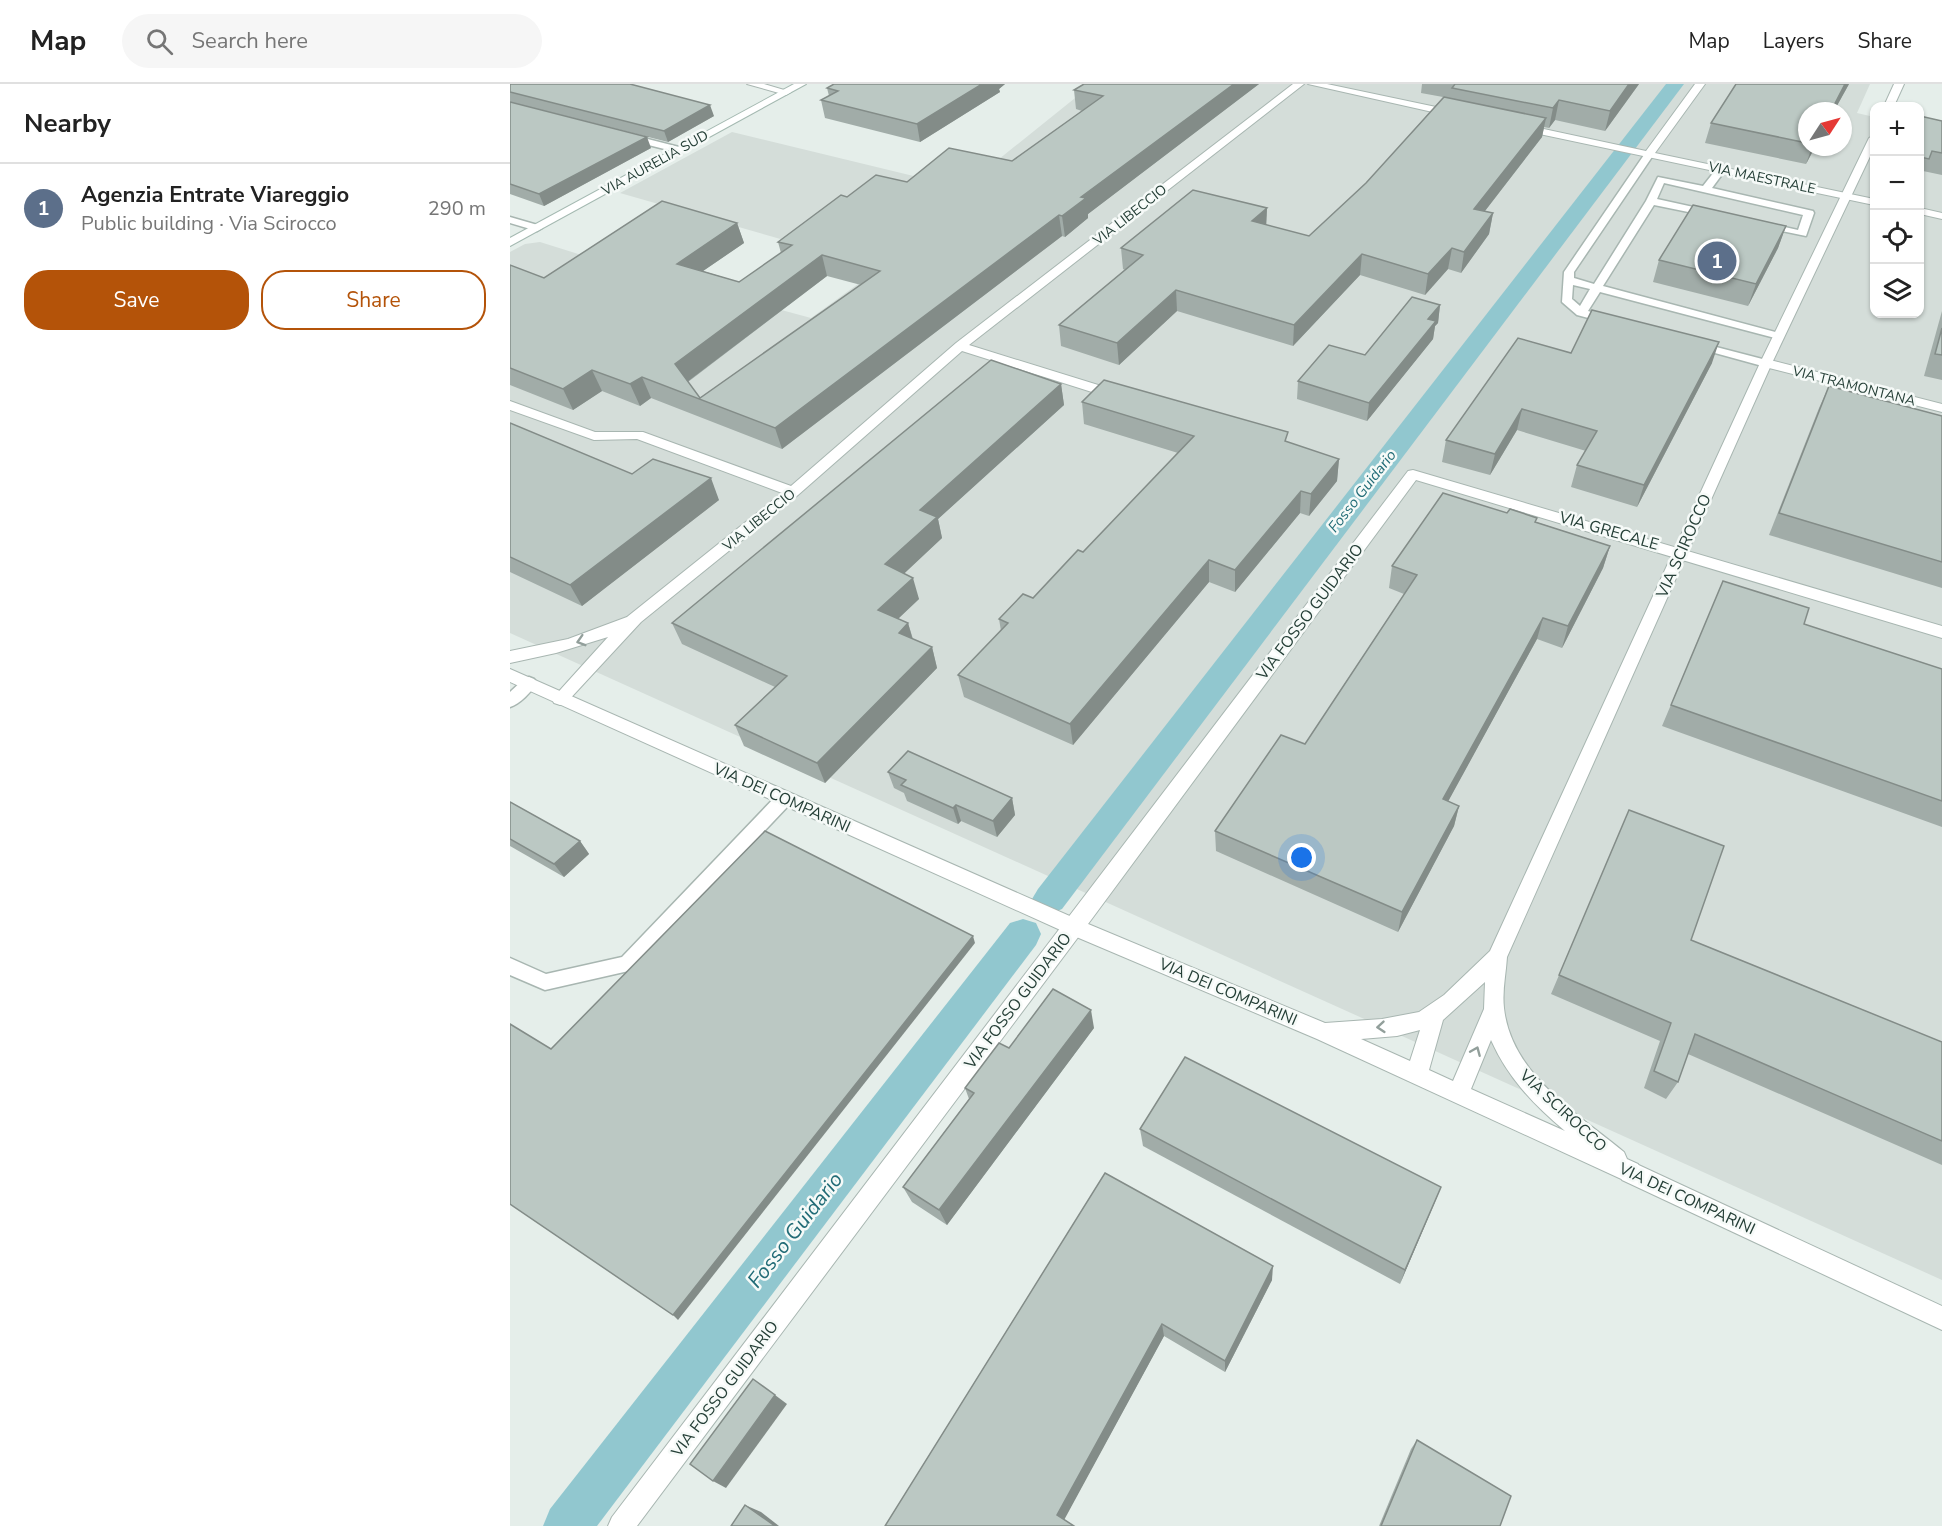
<!DOCTYPE html>
<html lang="en">
<head>
<meta charset="utf-8">
<style>
  body { margin:0; font-family:"Nunito Sans",sans-serif; background:#f6f6f6; color:#222 }
  .controls { position:absolute; right:18px; top:18px; display:grid; overflow:hidden; border-radius:12px; box-shadow:0 2px 4px #0004 }
  .controls button { width:54px; height:54px; display:grid; place-items:center; padding:0; border:0; border-bottom:2px solid #e0e0e0; background:#fff; color:#222; font:30px sans-serif }
  .compass { position:absolute; left:1288px; top:18px; width:54px; height:54px; border-radius:50%; background:#fff; box-shadow:0 2px 4px #0004; rotate:54deg }
  .you { position:absolute; left:792px; top:774px; width:21px; height:21px; margin:-15px; border:4px solid #fff; border-radius:50%; background:#1a73e8; box-shadow:0 0 0 9px #1a73e833 }
  .badge { display:grid; place-items:center; width:39px; height:39px; border-radius:50%; background:#b45309; color:#fff; font-size:20px; font-weight:700 }
  .pin { position:absolute; translate:-50% -50%; border:3px solid #fff; box-shadow:0 2px 6px #0006 }
  .list { margin:0; padding:0; list-style:none }
  h2 { display:flex; justify-content:space-between; align-items:center; height:78px; margin:0; padding:0 24px; font-size:26px }
  h2 small { font-size:20px; font-weight:400; color:#767676 }
  .list li { display:grid; grid-template-columns:39px 1fr auto; gap:18px; align-items:center; box-sizing:border-box; height:90px; padding:0 24px; border-top:2px solid #e0e0e0 }
  .list b { display:block; font-size:22px; white-space:nowrap }
  .list p { margin:0; font-size:20px; white-space:nowrap; color:#767676 }
  .list em { font-size:20px; font-style:normal; color:#767676 }
  .actions { display:flex; gap:12px; padding:18px 24px }
  .actions a { flex:1; padding:14px 0; border:2px solid #b45309; border-radius:24px; text-align:center; font-size:21px; color:#b45309 }
  .actions .main { background:#b45309; color:#fff }
  .icon { flex:none; width:33px; height:33px; fill:none; stroke:currentColor; stroke-width:2; stroke-linecap:round; stroke-linejoin:round }
  .map { position:relative; flex:none; width:1432px; height:1442px; overflow:hidden }
  header { display:flex; align-items:center; gap:36px; box-sizing:border-box; height:84px; padding:0 30px; background:#fff; border-bottom:2px solid #e0e0e0 }
  header strong { font-size:28px }
  nav { display:flex; gap:33px; margin-inline-start:auto; font-size:21px }
  .search { width:420px; height:54px; background:#f6f6f6; display:flex; align-items:center; gap:15px; box-sizing:border-box; padding:0 21px; border-radius:33px; color:#767676; font-size:22px }
  main { display:flex }
  aside { flex:1; background:#fff }
  .map>svg:first-child { display:block }
  .built { fill:#d4ddd9; fill-rule:evenodd }
  .lines { fill:none; stroke-linecap:round; stroke-linejoin:round }
  .canal { fill:#91c7cf; fill-rule:evenodd }
  .service-casing { stroke:#a8b6b1; stroke-width:3 }
  .minor-casing { stroke:#a8b6b1; stroke-width:2 }
  .tertiary-casing { stroke:#a8b6b1; stroke-width:2 }
  .secondary-casing { stroke:#a4b9b1; stroke-width:2 }
  .service { fill:#fff; fill-rule:evenodd }
  .minor { fill:#fff; fill-rule:evenodd }
  .tertiary { fill:#fff; fill-rule:evenodd }
  .secondary { fill:#fff; fill-rule:evenodd }
  .wall { fill:#a1aca8; fill-rule:evenodd }
  .shaded-wall { fill:#838c88 }
  .building { fill:#bbc8c3; stroke:#838c88; stroke-width:1.5; fill-rule:evenodd }
  .oneway { stroke:#929f9b }
  .labels { text-anchor:middle; dominant-baseline:central; stroke-width:5; stroke-linejoin:round; paint-order:stroke }
  .far-street-label { font-size:14px; fill:#253f37; stroke:#f6faf8 }
  .far-water-label { font-size:15px; font-style:italic; fill:#226c77; stroke:#f6faf8 }
  .street-label { font-size:16px; fill:#253f37; stroke:#f6faf8 }
  .near-water-label { font-size:21px; font-style:italic; fill:#226c77; stroke:#f6faf8 }
</style>
</head>
<body>
<header>
<strong>Map</strong>
<div class="search"><svg class="icon" aria-label="search" viewBox="0 0 24 24"><circle cx="10" cy="10" r="6"/><path d="M15 15l6 6"/></svg>Search here</div>
<nav><a>Map</a><a>Layers</a><a>Share</a></nav>
</header>
<main>
<aside>
<h2>Nearby<small></small></h2>
<ul class="list">
<li><span class="badge" style="background:#5c6f8a">1</span><div><b>Agenzia Entrate Viareggio</b><p>Public building · Via Scirocco</p></div><em>290 m</em></li>
</ul>
<div class="actions"><a class="main">Save</a><a>Share</a></div>
</aside>
<div class="map">
<svg width="1432" height="1442" viewBox="0 0 1432 1442">
  <rect width="100%" height="100%" fill="#e5eeea"/>
  <path class="built" d="M573,0H1360L1347,29L1364,33V230H1410V43L1432,47V1196L0,549V168L15,160L30,158L97,179L301,234L359,192L281,158L110,109L222,48L453,104L580,2ZM1297,27H1333V63H1297Z"/>
  <g class="lines">
    <g class="canal">
      <polygon points="1156,0 1174,0 552,825 540,830 528,825 522,815 528,805"/>
      <polygon points="513,835 526,839 531,850 526,861 87,1442 33,1442 40,1425 500,839"/>
    </g>
    <defs>
      <g id="service">
        <polygon points="118,50 173,64 175,66 170,69 115,55 113,53"/>
        <path d="M1136,68L1144,70L1064,188V194L1084,200L1136,117L1148,93L1193,102L1208,83H1214L1216,85L1202,104L1303,127L1304,129L1296,152L1144,121L1093,202L1273,250V254H1265L1090,208L1078,227L1105,235V239L1101,240L1067,231L1052,218L1054,188ZM1154,99L1293,131L1288,146L1147,115ZM1063,201L1080,205L1070,222L1062,215Z"/>
        <polygon points="0,133 31,142 32,144 27,147 0,139"/>
        <polygon points="1187,258 1260,277 1262,279 1256,283 1183,263 1181,261"/>
        <path d="M19,593L24,595L27,599C21,608 10,620 0,623V608L14,595Z"/>
        <polygon points="274,709 280,710 282,715 280,720 123,886 35,906 0,891 0,874 36,890 112,873 268,710"/>
      </g>
      <g id="minor">
        <polygon points="237,0 254,0 281,8 276,11"/>
        <polygon points="783,0 794,0 459,261 614,309 616,312 614,315 604,315 452,267 288,411 131,538 56,619 50,621 44,619 42,615 98,553 46,569 0,579 0,567 58,555 117,533 272,409 127,355 84,356 0,326 0,317 85,348 133,348 281,402 446,259"/>
        <polygon points="798,0 817,0 945,27 950,30 945,33"/>
        <polygon points="1185,0 1195,0 1145,69 1364,115 1364,121 1010,46 1005,43 1010,40 1136,67"/>
        <polygon points="1410,124 1432,129 1432,135 1410,130"/>
        <polygon points="1256,275 1432,320 1432,328 1251,282 1250,279 1251,276"/>
        <polygon points="903,386 1432,542 1432,554 906,396 584,832 127,1442 98,1442 102,1433 898,387"/>
        <polygon points="1120,1077 1432,1222 1432,1246 1112,1096 1109,1088 1112,1080"/>
      </g>
      <g id="tertiary">
        <polygon points="1384,0 1394,0 1384,22 1374,22"/>
        <path d="M1364,51V64L1262,279L997,873C996,890 992,907 994,924C1001,990 1067,1029 1114,1068L1117,1075L1128,1080L1131,1088L1128,1096L1120,1099L807,955L557,849L0,598V585L571,837L815,939L872,935L909,928L934,911L980,867L1250,279L1359,54ZM975,898L974,925L943,997L919,986L933,936ZM910,946L900,977L851,955L887,952ZM981,956C998,994 1024,1021 1055,1047L961,1005Z"/>
      </g>
      <polygon id="secondary" points="284,0 296,0 0,162 0,154"/>
    </defs>
    <use href="#service" class="service-casing"/>
    <use href="#minor" class="minor-casing"/>
    <use href="#tertiary" class="tertiary-casing"/>
    <use href="#secondary" class="secondary-casing"/>
    <use href="#service" class="service"/>
    <use href="#minor" class="minor"/>
    <use href="#tertiary" class="tertiary"/>
    <use href="#secondary" class="secondary"/>
  </g>
  <g class="wall">
    <polygon points="0,0 204,32 158,58 0,18"/>
    <polygon points="324,0 495,0 489,5 490,8 410,58 315,34 311,16 319,12 317,4"/>
    <path d="M574,0H749L578,130V134L555,153L552,152L272,365L141,314L130,322L92,307L63,326L0,301V181L34,194L227,139L234,159L193,187L229,198L271,169L268,158L337,113L397,98L502,77L572,27L566,25L564,6ZM317,192L351,201L190,314L178,298Z"/>
    <polygon points="912,0 1129,0 1095,47 1045,36 1039,44 1034,43 1032,53 975,127 983,129 979,150 951,189 938,185 915,211 850,191 783,262 667,227 609,281 551,262 549,241 615,186 613,185 611,164 757,124 756,141 799,152 856,99 933,13 911,9"/>
    <polygon points="1226,0 1339,0 1324,27 1297,27 1297,63 1305,63 1296,80 1195,59 1201,39"/>
    <polygon points="0,18 141,64 34,122 0,110"/>
    <polygon points="1410,32 1432,37 1432,91 1413,87 1410,95"/>
    <polygon points="1276,142 1268,164 1238,222 1143,198 1149,176"/>
    <polygon points="930,221 928,239 925,242 923,255 857,337 787,315 788,297 855,271"/>
    <polygon points="1432,227 1432,296 1414,292"/>
    <polygon points="1061,269 1202,279 1127,423 1061,403 1067,381 1076,367 1007,346 980,391 932,378 936,356"/>
    <polygon points="551,300 554,321 428,435 432,454 394,489 409,515 388,535 398,539 403,555 422,563 427,584 315,699 234,662 225,641 265,603 172,560 162,539"/>
    <polygon points="1319,302 1432,332 1432,504 1259,451 1309,324"/>
    <polygon points="572,318 777,358 829,375 827,397 799,432 790,429 725,508 699,498 563,661 454,613 448,591 491,547 489,535 523,514 573,468 668,369 574,340"/>
    <polygon points="0,339 122,390 209,416 72,522 0,488"/>
    <polygon points="1026,438 1100,462 1093,484 1052,564 1027,555 938,717 949,722 944,742 888,848 706,767 705,747 795,660 894,510 879,504 882,482"/>
    <polygon points="1213,497 1294,540 1432,585 1432,743 1152,642"/>
    <polygon points="378,688 502,714 505,731 487,753 451,737 448,740 397,717 394,709 384,704"/>
    <polygon points="0,718 70,757 79,770 54,793 0,762"/>
    <polygon points="1119,726 1181,856 1432,958 1432,1081 1178,970 1168,998 1156,1015 1134,1004 1150,957 1041,910"/>
    <polygon points="584,944 437,1141 402,1118 393,1103 459,1015 455,1004 499,964"/>
    <polygon points="630,1045 931,1103 890,1200 633,1062"/>
    <polygon points="595,1089 762,1196 715,1288 654,1252 554,1435 375,1442"/>
    <polygon points="907,1356 990,1442 869,1442 901,1365"/>
  </g>
  <g class="shaded-wall">
    <polygon points="472,0 495,0 489,5 490,8 410,58 407,40"/>
    <polygon points="724,0 749,0 578,130 578,134 555,153 552,132 571,113"/>
    <polygon points="1119,0 1129,0 1095,47 1100,27"/>
    <polygon points="1335,0 1339,0 1324,27 1321,27"/>
    <polygon points="1049,16 1045,36 1039,44 1043,24"/>
    <polygon points="200,21 204,32 158,58 154,47"/>
    <polygon points="1036,34 1032,53 961,145 964,125"/>
    <polygon points="137,53 141,64 34,122 29,110"/>
    <polygon points="1302,63 1305,63 1296,80"/>
    <polygon points="757,124 756,145 742,137"/>
    <polygon points="983,129 979,150 951,189 954,168"/>
    <polygon points="549,131 552,152 272,365 265,344"/>
    <polygon points="227,139 234,159 174,200 167,180"/>
    <polygon points="1276,142 1268,164 1238,222 1246,200"/>
    <polygon points="942,164 938,185 915,211 918,190"/>
    <polygon points="852,170 850,191 783,262 784,241"/>
    <polygon points="312,171 317,192 173,301 165,280"/>
    <polygon points="666,206 667,227 609,281 607,259"/>
    <polygon points="930,221 928,239 925,242 923,255 857,337 859,319 918,235"/>
    <polygon points="1209,258 1202,279 1127,423 1134,401"/>
    <polygon points="82,286 92,307 63,326 53,305"/>
    <polygon points="132,293 141,314 130,322 120,300"/>
    <polygon points="551,300 554,321 428,435 432,454 381,502 375,480 410,426"/>
    <polygon points="1012,325 1007,346 980,391 985,370"/>
    <polygon points="829,375 827,397 799,432 801,410"/>
    <polygon points="201,394 209,416 72,522 60,501"/>
    <polygon points="791,407 790,429 725,508 725,486"/>
    <polygon points="1100,462 1093,484 1052,564 1058,542"/>
    <polygon points="699,476 699,498 563,661 560,640"/>
    <polygon points="403,494 409,515 375,547 368,526"/>
    <polygon points="1033,534 1027,555 928,736 933,715"/>
    <polygon points="398,539 404,560 389,549"/>
    <polygon points="422,563 427,584 315,699 307,679"/>
    <polygon points="502,714 505,731 487,753 483,737"/>
    <polygon points="446,721 451,737 448,740 443,724"/>
    <polygon points="949,722 944,742 888,848 892,828"/>
    <polygon points="70,757 79,770 54,793 44,780"/>
    <polygon points="463,852 465,859 168,1236 163,1231"/>
    <polygon points="581,926 584,944 437,1141 429,1126"/>
    <polygon points="931,1103 925,1118 890,1200 895,1186"/>
    <polygon points="763,1182 762,1196 715,1288 715,1277"/>
    <polygon points="652,1240 654,1252 553,1438 547,1431"/>
    <polygon points="265,1311 277,1320 216,1404 203,1397"/>
    <polygon points="235,1421 251,1428 269,1442 265,1442"/>
  </g>
  <g class="building">
    <polygon points="0,0 120,0 200,21 154,47 0,8"/>
    <polygon points="324,0 472,0 407,40 311,16 328,7 317,4"/>
    <path d="M574,0H724L571,113L576,114L552,132L549,131L265,344L132,293L120,300L82,286L53,305L0,284V181L34,194L152,117L227,139L167,180L229,198L282,161L268,158L331,111L337,113L366,91L397,98L439,64L502,77L593,12L564,6ZM312,171L370,187L190,314L165,280Z"/>
    <polygon points="945,0 1119,0 1100,27 1049,16 1043,24 942,4"/>
    <polygon points="1226,0 1335,0 1321,27 1297,27 1297,59 1201,39"/>
    <polygon points="934,13 1036,34 964,125 983,129 954,168 942,164 918,190 852,170 784,241 666,206 607,259 549,241 633,171 611,164 683,106 757,124 742,137 799,152 856,99"/>
    <polygon points="0,18 137,53 29,110 0,100"/>
    <polygon points="1410,32 1432,37 1432,69 1422,67 1419,75 1410,73"/>
    <polygon points="1183,121 1276,142 1246,200 1149,176"/>
    <polygon points="902,213 930,221 918,235 926,237 859,319 788,297 819,261 855,271"/>
    <polygon points="1082,226 1209,258 1134,401 1067,381 1087,347 1012,325 985,370 936,356 1008,254 1061,269"/>
    <polygon points="1432,244 1432,271 1425,270"/>
    <polygon points="481,276 551,300 410,426 427,433 375,480 403,494 368,526 398,539 389,549 422,563 307,679 225,641 277,592 162,539"/>
    <polygon points="594,296 778,348 775,357 829,375 801,410 791,407 725,486 699,476 560,640 448,591 498,539 489,535 513,510 523,514 568,466 573,468 684,352 572,318"/>
    <polygon points="1319,302 1432,332 1432,478 1269,429"/>
    <polygon points="0,339 122,390 143,375 201,394 60,501 0,473"/>
    <polygon points="933,409 997,429 1000,425 1027,434 1025,438 1100,462 1058,542 1033,534 933,715 949,722 892,828 705,747 771,651 795,660 907,491 882,482"/>
    <polygon points="1213,497 1299,524 1294,540 1432,585 1432,717 1161,621"/>
    <polygon points="398,667 502,714 483,737 446,721 443,724 391,701 396,696 378,688"/>
    <polygon points="0,718 70,757 44,780 0,755"/>
    <polygon points="1119,726 1214,762 1181,856 1432,958 1432,1057 1185,950 1168,998 1144,987 1161,939 1049,891"/>
    <polygon points="255,747 463,852 163,1231 0,1120 0,940 41,965"/>
    <polygon points="543,905 581,926 429,1126 393,1103 464,1009 455,1004 489,959 499,964"/>
    <polygon points="675,973 931,1103 895,1186 630,1045"/>
    <polygon points="595,1089 763,1182 715,1277 652,1240 547,1431 564,1442 375,1442"/>
    <polygon points="243,1295 265,1311 203,1397 180,1380"/>
    <polygon points="907,1356 1001,1412 990,1442 871,1442"/>
    <polygon points="235,1421 265,1442 221,1442"/>
  </g>
  <defs><path id="oneway-chevron" d="M-2-3.5L2.5 0L-2 3.5" fill="none" stroke-width="1.6" stroke-linecap="round" stroke-linejoin="round" transform="scale(1.5)"/></defs>
  <g class="oneway">
    <use href="#oneway-chevron" transform="translate(71 557) rotate(163)"/>
    <use href="#oneway-chevron" transform="translate(871 943) rotate(175)"/>
    <use href="#oneway-chevron" transform="translate(966 967) rotate(-67)"/>
  </g>
  <g class="labels">
    <g class="far-street-label">
      <text transform="translate(145 79) rotate(-29)">VIA AURELIA SUD</text>
      <text transform="translate(1252 94) rotate(12)">VIA MAESTRALE</text>
      <text transform="translate(620 131) rotate(-38)">VIA LIBECCIO</text>
      <text transform="translate(1344 302) rotate(14)">VIA TRAMONTANA</text>
      <text transform="translate(249 436) rotate(-39)">VIA LIBECCIO</text>
    </g>
    <g class="far-water-label">
      <text transform="translate(852 407) rotate(-52)">Fosso Guidario</text>
    </g>
    <g class="street-label">
      <text transform="translate(1099 447) rotate(16)">VIA GRECALE</text>
      <text transform="translate(1174 462) rotate(-66)">VIA SCIROCCO</text>
      <text transform="translate(800 528) rotate(-53)">VIA FOSSO GUIDARIO</text>
      <text transform="translate(272 714) rotate(24)">VIA DEI COMPARINI</text>
      <text transform="translate(718 908) rotate(23)">VIA DEI COMPARINI</text>
      <text transform="translate(508 917) rotate(-53)">VIA FOSSO GUIDARIO</text>
      <text transform="translate(1053 1027) rotate(43)">VIA SCIROCCO</text>
      <text transform="translate(1177 1115) rotate(25)">VIA DEI COMPARINI</text>
      <text transform="translate(215 1305) rotate(-53)">VIA FOSSO GUIDARIO</text>
    </g>
    <g class="near-water-label">
      <text transform="translate(285 1146) rotate(-52)">Fosso Guidario</text>
    </g>
  </g>
</svg>
<div class="controls">
<button>+</button>
<button>−</button>
<button><svg class="icon" aria-label="locate" viewBox="0 0 24 24"><circle cx="12" cy="12" r="6"/><path d="M12 2v4M12 18v4M2 12h4M18 12h4"/></svg></button>
<button><svg class="icon" aria-label="layers" viewBox="0 0 24 24"><path d="M12 4l9 5-9 5-9-5zM3 14l9 5 9-5"/></svg></button>
</div>
<svg class="compass" viewBox="-18 -18 36 36"><path d="M0-13l5 13h-10z" fill="#e53935"/><path d="M0 13l5-13h-10z" fill="#767676"/></svg>
<div class="you"></div>
<div class="pin badge" style="left:1207px;top:177px;background:#5c6f8a">1</div>
</div>
</main>
</body>
</html>
